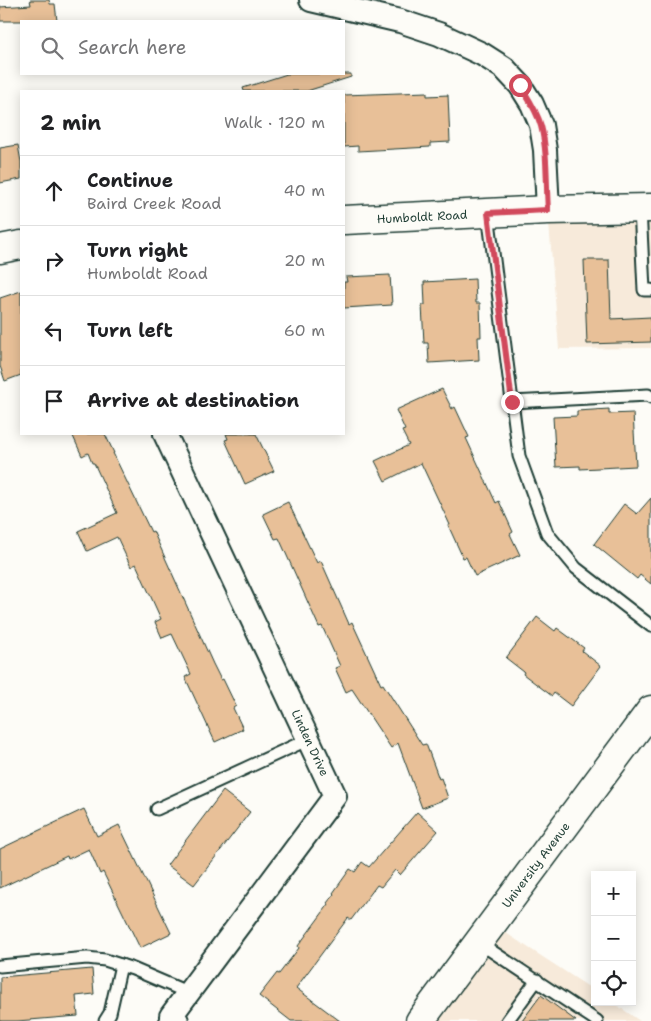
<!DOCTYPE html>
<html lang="en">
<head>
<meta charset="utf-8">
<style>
  body { margin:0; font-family:"Shantell Sans",sans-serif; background:#f2f2f2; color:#202124 }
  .controls { position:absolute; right:15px; bottom:15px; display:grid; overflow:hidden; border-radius:0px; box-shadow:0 2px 12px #0003 }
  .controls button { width:45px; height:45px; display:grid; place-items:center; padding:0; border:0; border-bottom:1px solid #e0e0e0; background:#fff; color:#202124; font:25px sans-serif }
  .stop { position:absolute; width:15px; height:15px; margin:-11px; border:4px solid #d1495b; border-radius:50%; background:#fff }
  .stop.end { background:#d1495b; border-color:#fff; box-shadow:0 1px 5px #0008 }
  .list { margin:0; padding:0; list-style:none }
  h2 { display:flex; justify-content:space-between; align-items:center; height:65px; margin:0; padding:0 20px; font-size:21px }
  h2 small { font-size:16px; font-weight:400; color:#757577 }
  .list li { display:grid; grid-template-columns:32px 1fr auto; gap:15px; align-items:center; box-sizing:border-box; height:70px; padding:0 20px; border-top:1px solid #e0e0e0 }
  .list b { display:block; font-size:19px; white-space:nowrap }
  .list p { margin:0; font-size:16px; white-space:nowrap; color:#757577 }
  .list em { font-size:16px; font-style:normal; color:#757577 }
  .icon { flex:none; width:28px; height:28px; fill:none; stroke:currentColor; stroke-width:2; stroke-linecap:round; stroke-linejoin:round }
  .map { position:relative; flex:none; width:651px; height:1021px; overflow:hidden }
  .search { position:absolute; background:#fff; box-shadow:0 2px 12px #0003; left:20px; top:20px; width:325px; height:55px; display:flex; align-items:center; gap:12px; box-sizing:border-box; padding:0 18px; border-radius:0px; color:#757577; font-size:19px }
  .panel { position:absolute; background:#fff; box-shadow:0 2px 12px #0003; left:20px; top:90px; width:325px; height:345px; border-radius:0px }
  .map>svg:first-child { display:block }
  .built { fill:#f7eada }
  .building { fill:#e8c098; stroke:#1f3d34 }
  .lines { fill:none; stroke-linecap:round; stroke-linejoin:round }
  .service-casing { stroke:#1f3d34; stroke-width:15 }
  .minor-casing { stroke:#1f3d34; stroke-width:26 }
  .tertiary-casing { stroke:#1f3d34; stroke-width:31 }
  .secondary-casing { stroke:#1f3d34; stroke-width:31 }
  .service { stroke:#fdfcf7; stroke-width:11 }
  .minor { stroke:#fdfcf7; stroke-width:22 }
  .tertiary { stroke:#fdfcf7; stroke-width:28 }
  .secondary { stroke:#fdfcf7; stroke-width:28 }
  .route { stroke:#d1495b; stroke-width:6 }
  .labels { text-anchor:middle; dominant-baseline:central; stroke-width:4; stroke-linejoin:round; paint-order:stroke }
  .street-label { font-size:12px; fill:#1f3d34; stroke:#fdfcf7 }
</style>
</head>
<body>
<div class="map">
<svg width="651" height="1021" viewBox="0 0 651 1021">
  <rect width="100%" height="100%" fill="#fdfcf7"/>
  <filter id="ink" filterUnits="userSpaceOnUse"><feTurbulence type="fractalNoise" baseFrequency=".02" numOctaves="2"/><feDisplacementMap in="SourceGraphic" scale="10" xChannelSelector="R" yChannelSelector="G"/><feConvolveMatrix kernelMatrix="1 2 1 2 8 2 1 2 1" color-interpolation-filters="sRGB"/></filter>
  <g filter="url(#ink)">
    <g class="built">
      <polygon points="651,208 651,348 559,349 548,210"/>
      <polygon points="492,924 595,991 595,1002 612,1002 640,1021 420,1021"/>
    </g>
    <g class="building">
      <polygon points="30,0 49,0 50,4 55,4 57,21 0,21 0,7 31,5"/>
      <polygon points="287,74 351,74 351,77 307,91 244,91 243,88"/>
      <polygon points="427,92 427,96 448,95 450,142 430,143 430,147 358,151 358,146 344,147 344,95"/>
      <polygon points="18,145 21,162 21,179 0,183 0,148"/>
      <polygon points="584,260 609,260 611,319 651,317 651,342 587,344"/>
      <polygon points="390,275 392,305 344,308 344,282 347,282 346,277"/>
      <polygon points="475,279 476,303 480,303 481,337 478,337 479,360 429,363 428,343 424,343 422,305 425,305 424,282"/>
      <polygon points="21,291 21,375 5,381 0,366 0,298"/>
      <polygon points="442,389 452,409 455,407 469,437 466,438 496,503 499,501 513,532 510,534 520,555 475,576 466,557 463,558 448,525 450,525 421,463 385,481 375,461 409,445 402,431 405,430 396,410"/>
      <polygon points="609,409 609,414 633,413 636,466 580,469 580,466 556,467 553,417 577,416 577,411"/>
      <polygon points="72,434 105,434 114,453 113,453 151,532 153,531 213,664 221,680 223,679 236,706 233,708 243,729 215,742 185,677 191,674 172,634 162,638 155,622 161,619 136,564 131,567 117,537 87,551 78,531 117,513 94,463 92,463 88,453 82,456"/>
      <polygon points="226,434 256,434 274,471 245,484 225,440 228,439"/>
      <polygon points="651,498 651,584 640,575 637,579 594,544 624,504 637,514"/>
      <polygon points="288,502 317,563 321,561 349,624 352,622 381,685 383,684 422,745 426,744 439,779 441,778 448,798 422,808 398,743 391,748 352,689 346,692 335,668 340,666 322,626 319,627 279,538 275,539 263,514"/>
      <polygon points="537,617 555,631 557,628 584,648 582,651 601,666 571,706 554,693 552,696 523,674 524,672 506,658"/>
      <polygon points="223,791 250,812 194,885 167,865"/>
      <polygon points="84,809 97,836 119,825 171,933 140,948 103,872 100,874 89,849 68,859 67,856 0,888 0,849"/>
      <polygon points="417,812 438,831 400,875 395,870 381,887 377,885 351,920 348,918 296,988 340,1021 291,1021 259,996 277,973 279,974 299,948 298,946 329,904 327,903 334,894 333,893 350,869 355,872 362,862 369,867"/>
      <polygon points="92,969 94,994 76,996 78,1016 17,1021 0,1021 0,977"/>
      <polygon points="541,995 576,1021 522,1021"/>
    </g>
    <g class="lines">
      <defs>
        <g id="service">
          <polyline points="640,208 644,290 651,290"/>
          <polyline points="488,213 519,456 547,533 576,568 651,626"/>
          <polyline points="512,402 648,395 651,397"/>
          <polyline points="157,809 309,739"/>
          <polyline points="478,942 597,1021"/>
          <polyline points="0,966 87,958 105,960 133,969 189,993"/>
          <polyline points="105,1021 110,1013 121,965"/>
          <polyline points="507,1021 537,980"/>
        </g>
        <g id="minor">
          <polyline points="311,0 400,21 439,34 482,54 504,68 520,85 532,104 541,125 545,150 548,210"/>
          <polyline points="165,434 335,796 171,1016 177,1021"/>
        </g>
        <g id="tertiary">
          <polyline points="344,220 548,210 651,208"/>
          <polyline points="0,249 21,245"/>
        </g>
        <polyline id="secondary" points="420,1021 651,710"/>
      </defs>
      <use href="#service" class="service-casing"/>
      <use href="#minor" class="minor-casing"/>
      <use href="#tertiary" class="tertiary-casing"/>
      <use href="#secondary" class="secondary-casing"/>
      <use href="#service" class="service"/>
      <use href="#minor" class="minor"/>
      <use href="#tertiary" class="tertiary"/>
      <use href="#secondary" class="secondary"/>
    </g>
  </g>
  <g class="lines" filter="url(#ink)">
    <path class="route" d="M512,402L488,213L548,210C546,183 548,153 541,126C537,111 528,98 520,85"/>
  </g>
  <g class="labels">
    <g class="street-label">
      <text transform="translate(422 217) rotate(-3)">Humboldt Road</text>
      <text transform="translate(310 743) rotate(65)">Linden Drive</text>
      <text transform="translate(536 865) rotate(-53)">University Avenue</text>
    </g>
  </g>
</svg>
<div class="controls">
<button>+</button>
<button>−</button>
<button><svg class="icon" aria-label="locate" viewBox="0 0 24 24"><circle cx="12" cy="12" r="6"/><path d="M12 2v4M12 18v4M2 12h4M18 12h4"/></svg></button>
</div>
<div class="stop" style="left:520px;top:85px"></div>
<div class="stop end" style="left:512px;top:402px"></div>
<div class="search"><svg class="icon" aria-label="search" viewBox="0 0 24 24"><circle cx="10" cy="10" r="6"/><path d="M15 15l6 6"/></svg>Search here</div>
<section class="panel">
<h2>2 min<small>Walk · 120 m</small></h2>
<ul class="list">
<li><svg class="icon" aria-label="ahead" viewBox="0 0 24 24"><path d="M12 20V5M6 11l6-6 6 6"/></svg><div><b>Continue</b><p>Baird Creek Road</p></div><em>40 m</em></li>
<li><svg class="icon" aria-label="right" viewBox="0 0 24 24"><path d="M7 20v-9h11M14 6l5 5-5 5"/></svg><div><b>Turn right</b><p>Humboldt Road</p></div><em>20 m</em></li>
<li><svg class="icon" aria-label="left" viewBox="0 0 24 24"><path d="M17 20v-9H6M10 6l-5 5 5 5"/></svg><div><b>Turn left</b></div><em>60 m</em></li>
<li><svg class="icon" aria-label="arrive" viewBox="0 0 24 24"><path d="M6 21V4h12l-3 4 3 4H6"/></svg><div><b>Arrive at destination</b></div></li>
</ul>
</section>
</div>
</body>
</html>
